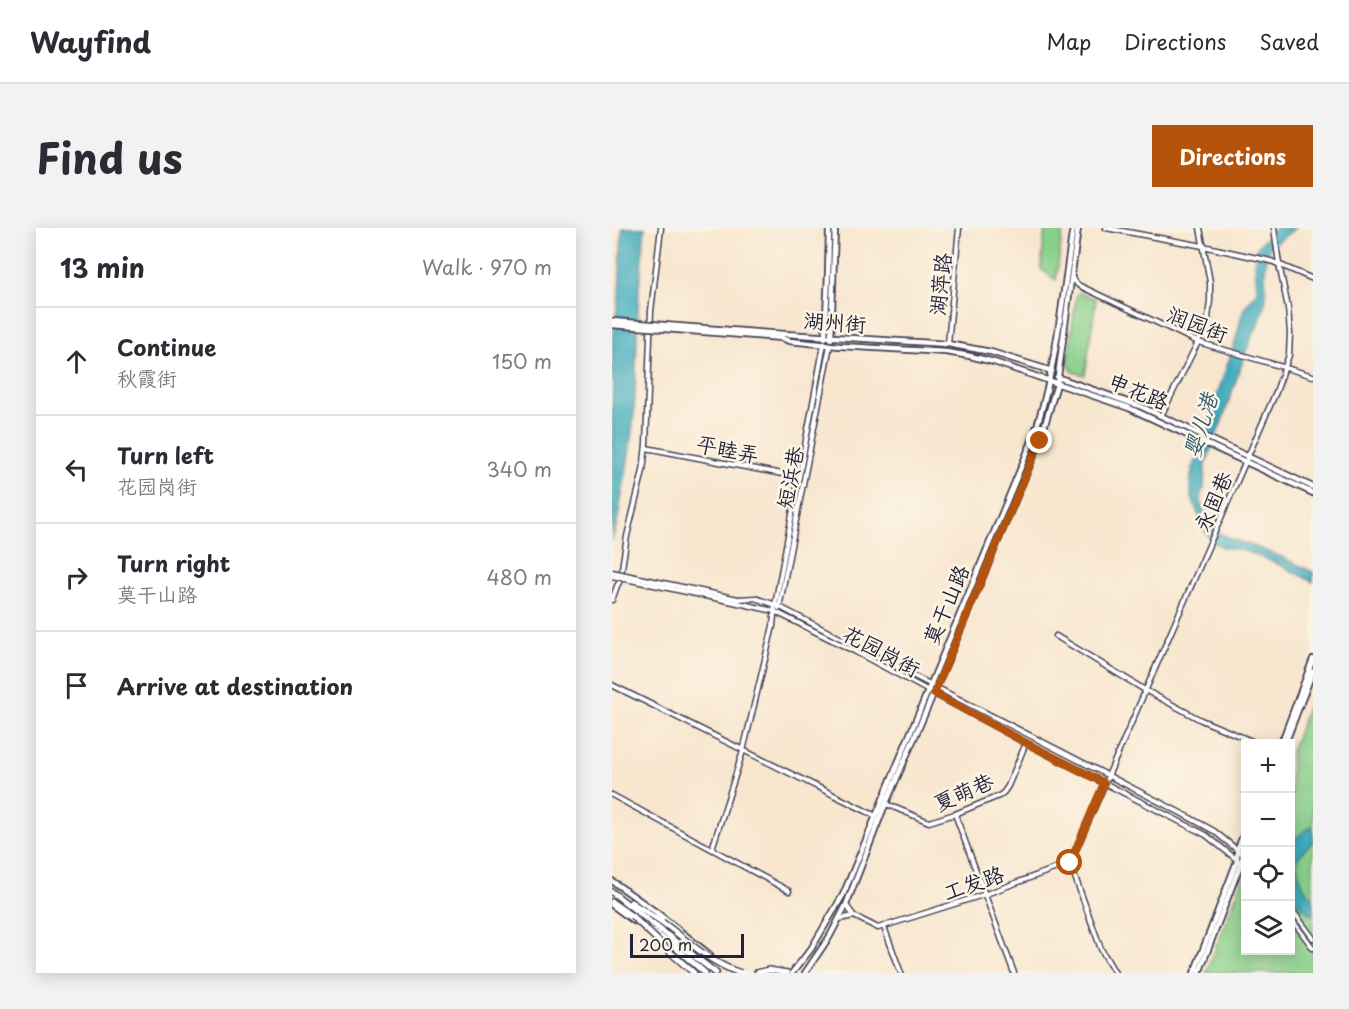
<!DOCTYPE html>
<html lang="en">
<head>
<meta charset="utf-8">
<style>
  body { margin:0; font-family:"Playpen Sans","LXGW WenKai TC",sans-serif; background:#f2f2f3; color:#2b2b33 }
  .controls { position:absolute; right:18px; bottom:18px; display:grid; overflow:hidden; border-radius:0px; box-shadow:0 3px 15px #0003 }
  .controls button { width:54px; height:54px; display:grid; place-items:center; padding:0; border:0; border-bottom:2px solid #e1e1e2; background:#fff; color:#2b2b33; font:30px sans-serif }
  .scale { position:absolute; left:18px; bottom:15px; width:114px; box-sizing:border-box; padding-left:6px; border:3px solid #22223b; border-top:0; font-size:16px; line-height:21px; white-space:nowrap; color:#22223b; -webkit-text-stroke:4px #fcf5e5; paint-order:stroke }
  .stop { position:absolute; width:18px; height:18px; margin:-14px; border:4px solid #b45309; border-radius:50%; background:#fff }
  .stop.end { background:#b45309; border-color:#fff; box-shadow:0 2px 6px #0008 }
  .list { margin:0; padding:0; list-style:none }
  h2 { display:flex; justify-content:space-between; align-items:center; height:78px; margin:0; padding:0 24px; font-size:26px }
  h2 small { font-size:20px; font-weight:400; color:#7c7c81 }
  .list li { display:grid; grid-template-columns:39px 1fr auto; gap:18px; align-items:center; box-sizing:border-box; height:108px; padding:0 24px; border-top:2px solid #e1e1e2 }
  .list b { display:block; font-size:22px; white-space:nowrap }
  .list p { margin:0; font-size:20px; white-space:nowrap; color:#7c7c81 }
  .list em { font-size:20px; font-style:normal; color:#7c7c81 }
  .icon { flex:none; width:33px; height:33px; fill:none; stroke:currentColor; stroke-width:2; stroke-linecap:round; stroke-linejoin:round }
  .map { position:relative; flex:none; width:701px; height:745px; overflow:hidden; border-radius:0px }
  header { display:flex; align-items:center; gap:36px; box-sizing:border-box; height:84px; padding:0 30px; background:#fff; border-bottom:2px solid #e1e1e2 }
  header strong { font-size:28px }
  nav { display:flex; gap:33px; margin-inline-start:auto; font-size:21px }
  .intro { display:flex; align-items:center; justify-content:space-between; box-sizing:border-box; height:144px; padding:0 36px }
  h1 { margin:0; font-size:42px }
  .button { padding:15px 27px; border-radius:0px; background:#b45309; color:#fff; font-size:21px; font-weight:700 }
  main { display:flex; gap:36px; padding:0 36px }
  aside { flex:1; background:#fff; border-radius:0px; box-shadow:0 3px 15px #0003 }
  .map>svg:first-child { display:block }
  .green { fill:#89d08b; stroke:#567963; stroke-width:1.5 }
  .water { fill:#3facbe; stroke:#30677c; stroke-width:1.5 }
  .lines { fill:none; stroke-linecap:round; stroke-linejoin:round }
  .minor-casing { stroke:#423f51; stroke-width:7 }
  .major-casing { stroke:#423f51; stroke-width:8 }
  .highway-casing { stroke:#423f51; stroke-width:8 }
  .minor { stroke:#fff; stroke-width:4 }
  .major { stroke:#fff; stroke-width:4.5 }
  .highway { stroke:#fff; stroke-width:5 }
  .minor-bridge-casing { stroke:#423f51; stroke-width:7; stroke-linecap:butt }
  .major-bridge-casing { stroke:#423f51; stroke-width:8; stroke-linecap:butt }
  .highway-bridge-casing { stroke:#423f51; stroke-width:8; stroke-linecap:butt }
  .minor-bridge { stroke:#fff; stroke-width:4 }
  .major-bridge { stroke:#fff; stroke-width:4.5 }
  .highway-bridge { stroke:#fff; stroke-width:5 }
  .route { stroke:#b45309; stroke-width:8 }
  .labels { text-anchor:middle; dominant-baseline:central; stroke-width:5; stroke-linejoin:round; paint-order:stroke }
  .street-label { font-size:21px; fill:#22223b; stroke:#fcf5e5 }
  .water-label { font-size:22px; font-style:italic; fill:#2e596f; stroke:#fcf5e5 }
</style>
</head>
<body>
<header>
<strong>Wayfind</strong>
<nav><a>Map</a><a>Directions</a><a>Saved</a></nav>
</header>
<div class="intro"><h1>Find us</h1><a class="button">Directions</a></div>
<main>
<aside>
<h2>13 min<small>Walk · 970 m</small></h2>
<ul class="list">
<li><svg class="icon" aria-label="ahead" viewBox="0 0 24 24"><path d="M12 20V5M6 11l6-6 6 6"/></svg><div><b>Continue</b><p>秋霞街</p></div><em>150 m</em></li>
<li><svg class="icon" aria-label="left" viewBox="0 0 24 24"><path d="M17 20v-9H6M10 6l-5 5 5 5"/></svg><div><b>Turn left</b><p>花园岗街</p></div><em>340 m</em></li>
<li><svg class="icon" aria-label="right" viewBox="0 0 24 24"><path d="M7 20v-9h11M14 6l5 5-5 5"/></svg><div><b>Turn right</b><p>莫干山路</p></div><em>480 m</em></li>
<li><svg class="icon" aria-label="arrive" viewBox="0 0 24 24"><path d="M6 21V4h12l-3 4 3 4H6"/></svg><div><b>Arrive at destination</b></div></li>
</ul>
</aside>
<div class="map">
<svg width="701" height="745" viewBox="0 0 701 745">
  <rect width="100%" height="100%" fill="#fcf5e5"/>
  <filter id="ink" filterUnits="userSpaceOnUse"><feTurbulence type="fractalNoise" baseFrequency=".0167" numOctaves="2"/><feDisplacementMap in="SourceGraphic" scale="12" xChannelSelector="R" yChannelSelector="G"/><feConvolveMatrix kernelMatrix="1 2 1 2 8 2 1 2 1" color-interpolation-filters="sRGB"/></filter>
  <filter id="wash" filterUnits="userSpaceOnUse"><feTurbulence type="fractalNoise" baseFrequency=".008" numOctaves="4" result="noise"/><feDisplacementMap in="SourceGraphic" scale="24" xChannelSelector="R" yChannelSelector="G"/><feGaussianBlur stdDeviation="1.35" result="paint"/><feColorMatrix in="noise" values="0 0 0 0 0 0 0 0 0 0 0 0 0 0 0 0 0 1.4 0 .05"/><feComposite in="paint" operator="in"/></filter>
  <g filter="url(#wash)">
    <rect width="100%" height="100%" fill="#f8e6cf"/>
    <g class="green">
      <polygon points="433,0 451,0 444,52 429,41"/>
      <polygon points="466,65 468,65 484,71 473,147 461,144 456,134 464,68"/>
      <polygon points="701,464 701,745 594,745 633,645 634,722 678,722 679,524"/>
    </g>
    <g class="water">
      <polygon points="10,0 33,0 27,62 22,187 17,227 5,295 0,313 1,110 7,67"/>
      <polygon points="664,0 684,0 658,19 654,25 653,49 654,70 649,90 636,118 610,193 598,224 593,238 592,260 589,265 589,275 594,288 604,303 619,311 639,317 667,328 701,344 701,354 662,334 632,323 610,319 601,314 593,304 580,270 578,255 581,238 624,111 631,82 645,63 643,35 644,24 646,18"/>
      <path d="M701,598V613C688,627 680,630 688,650C691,659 694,664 701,670V687C692,682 683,673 679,664L678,612C688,609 692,602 701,598Z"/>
    </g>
  </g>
  <g filter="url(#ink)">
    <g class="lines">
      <defs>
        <g id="minor">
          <polyline points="494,0 591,18 659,33 701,51"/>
          <polyline points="460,50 466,57 586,114 701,148"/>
          <polyline points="336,116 347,0"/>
          <polyline points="549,188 586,114 596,91 598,72 598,54 588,0"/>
          <polyline points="34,220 186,249"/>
          <polyline points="126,371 143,370 164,377 569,585 602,603 634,629"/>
          <polyline points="0,372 5,358 8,353 15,308 31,243 34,216 39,83 49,0"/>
          <polyline points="126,375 162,383 242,423 414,515 594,607 634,639"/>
          <polyline points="167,380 218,117"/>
          <polyline points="444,408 533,462 589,492 647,516"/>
          <polyline points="0,457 264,588"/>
          <polyline points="0,567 177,663"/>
          <polyline points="274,576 317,594 343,586 387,568 392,564 396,558 414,515"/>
          <polyline points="343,586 402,745"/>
          <polyline points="100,621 131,523 161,398 163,377 212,116"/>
          <polyline points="234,677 242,688 266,700 374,666 458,635"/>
          <polyline points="678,679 701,710"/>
          <polyline points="678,689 701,720"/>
          <polyline points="227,691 242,688"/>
          <polyline points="272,699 289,745"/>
          <polyline points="503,745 489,721 458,635 664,164 677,127 678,105 676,80 667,36 662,0"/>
        </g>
        <g id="major">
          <polyline points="157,105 336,116 379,124 440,143"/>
          <polyline points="157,109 170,110 177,113 228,118 334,124 358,128 382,134 517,180 701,265"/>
          <polyline points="213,110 216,46 217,0"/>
          <polyline points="219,111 223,0"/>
          <polyline points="445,149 530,179 701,259"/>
          <polyline points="669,516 701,431"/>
          <polyline points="673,516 701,443"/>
          <polyline points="0,653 44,684 98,727"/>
          <polyline points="0,677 22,693"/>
          <path d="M180,745L199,721L231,667L420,213C444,145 450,72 461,0"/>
          <polyline points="193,745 218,708 234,677 271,582 314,483 428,213 445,156 466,0"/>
          <polyline points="582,745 625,633 625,622 634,601"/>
          <polyline points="587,745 629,635 634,617"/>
        </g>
        <g id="highway">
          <polyline points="0,664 104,745"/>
          <polyline points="0,674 24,691"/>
          <polyline points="19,674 50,694"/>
          <polyline points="31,696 64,720 93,745"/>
          <polyline points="59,725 82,745"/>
          <polyline points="145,745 157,742 175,745"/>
        </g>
      </defs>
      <use href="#minor" class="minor-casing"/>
      <use href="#major" class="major-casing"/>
      <use href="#highway" class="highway-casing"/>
      <use href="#minor" class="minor"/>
      <use href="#major" class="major"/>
      <use href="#highway" class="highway"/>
      <defs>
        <g id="minor-bridge">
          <polyline points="0,344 126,371"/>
          <polyline points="0,348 126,375"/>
        </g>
        <g id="major-bridge">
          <polyline points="0,93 157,105"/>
          <polyline points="0,97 157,109"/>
        </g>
        <g id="highway-bridge">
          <polyline points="20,688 59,725"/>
          <path d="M50,694C75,712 99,736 129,745"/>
        </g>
      </defs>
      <use href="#minor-bridge" class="minor-bridge-casing"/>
      <use href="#major-bridge" class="major-bridge-casing"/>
      <use href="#highway-bridge" class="highway-bridge-casing"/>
      <use href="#minor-bridge" class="minor-bridge"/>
      <use href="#major-bridge" class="major-bridge"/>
      <use href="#highway-bridge" class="highway-bridge"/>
    </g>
  </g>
  <g class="lines" filter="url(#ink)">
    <polyline class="route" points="428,213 322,465 414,515 492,555 458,635"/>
  </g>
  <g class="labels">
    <g class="street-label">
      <text transform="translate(327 56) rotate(-84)">湖萍路</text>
      <text transform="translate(223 93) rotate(4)">湖州街</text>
      <text transform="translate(586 95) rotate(21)">润园街</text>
      <text transform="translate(527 162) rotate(22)">申花路</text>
      <text transform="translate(116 220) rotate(11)">平睦弄</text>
      <text transform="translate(177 249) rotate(-79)">短浜巷</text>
      <text transform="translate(600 273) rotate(-66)">永固巷</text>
      <text transform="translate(333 376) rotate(-67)">莫干山路</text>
      <text transform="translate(270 422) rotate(28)">花园岗街</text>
      <text transform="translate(351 563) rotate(-24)">夏萌巷</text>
      <text transform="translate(361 654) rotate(-19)">工发路</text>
    </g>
    <g class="water-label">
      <text transform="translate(587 197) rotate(-73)">婴儿港</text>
    </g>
  </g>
</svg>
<div class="controls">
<button>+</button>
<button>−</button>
<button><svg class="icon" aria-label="locate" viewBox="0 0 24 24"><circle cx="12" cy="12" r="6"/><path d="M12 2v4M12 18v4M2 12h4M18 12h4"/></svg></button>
<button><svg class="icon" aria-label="layers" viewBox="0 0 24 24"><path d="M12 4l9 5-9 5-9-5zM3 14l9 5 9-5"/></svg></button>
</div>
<div class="scale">200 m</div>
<div class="stop" style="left:458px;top:635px"></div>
<div class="stop end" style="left:428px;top:213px"></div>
</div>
</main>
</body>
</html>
